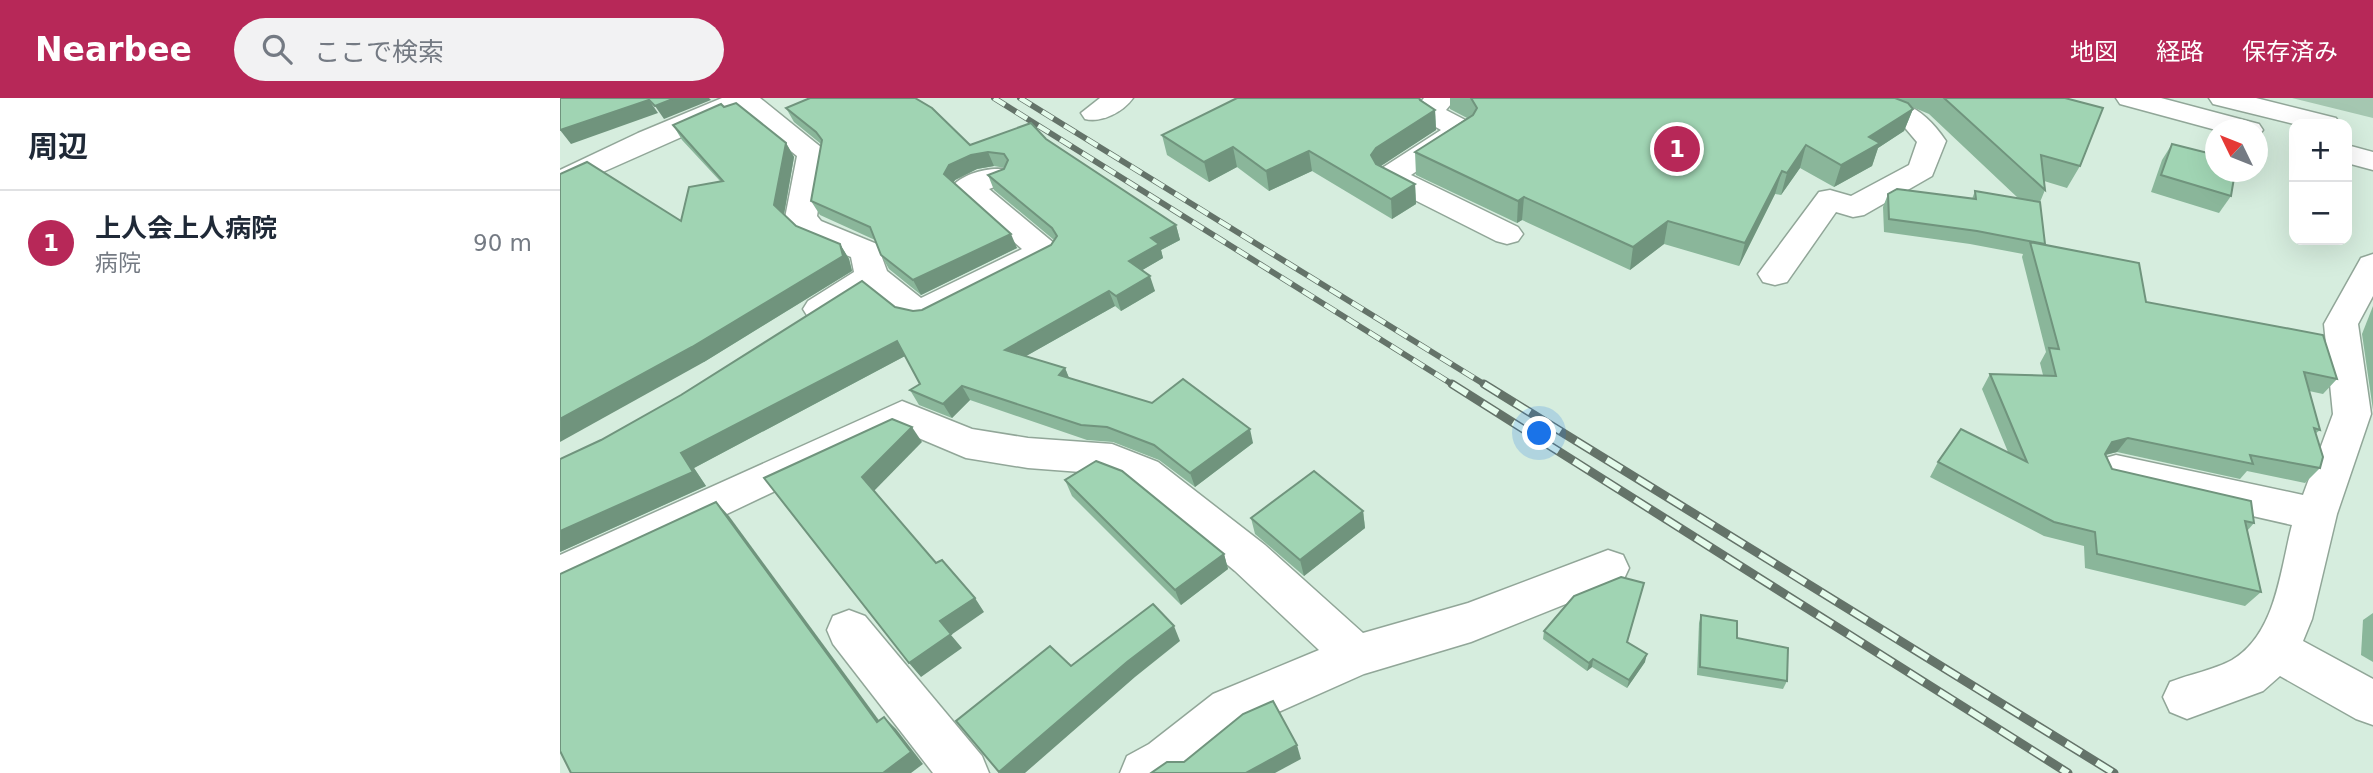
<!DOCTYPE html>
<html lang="ja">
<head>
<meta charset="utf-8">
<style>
  body { margin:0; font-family:"DejaVu Sans","Noto Sans JP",sans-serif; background:#f2f2f3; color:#1f2937 }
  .controls { position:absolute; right:21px; top:21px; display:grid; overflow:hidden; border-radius:14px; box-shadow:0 7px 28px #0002 }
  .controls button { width:63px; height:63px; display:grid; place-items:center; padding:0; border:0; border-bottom:2px solid #e0e1e3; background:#fff; color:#1f2937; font:35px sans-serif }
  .compass { position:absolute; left:1645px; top:21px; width:63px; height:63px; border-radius:50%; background:#fff; box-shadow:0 7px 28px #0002; rotate:313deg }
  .you { position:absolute; left:980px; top:336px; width:24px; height:24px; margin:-18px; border:5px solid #fff; border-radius:50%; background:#1a73e8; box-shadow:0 0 0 10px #1a73e833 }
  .badge { display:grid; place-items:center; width:46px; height:46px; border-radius:50%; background:#b72858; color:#fff; font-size:23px; font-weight:700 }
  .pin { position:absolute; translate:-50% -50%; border:4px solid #fff; box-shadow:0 2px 7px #0006 }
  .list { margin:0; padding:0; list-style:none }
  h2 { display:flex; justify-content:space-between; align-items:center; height:91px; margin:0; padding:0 28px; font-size:30px }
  h2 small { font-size:23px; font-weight:400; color:#747a83 }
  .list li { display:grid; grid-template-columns:46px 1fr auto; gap:21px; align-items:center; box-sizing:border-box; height:105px; padding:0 28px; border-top:2px solid #e0e1e3 }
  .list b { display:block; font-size:26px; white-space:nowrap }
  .list p { margin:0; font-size:23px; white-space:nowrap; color:#747a83 }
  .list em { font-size:23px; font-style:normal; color:#747a83 }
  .icon { flex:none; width:38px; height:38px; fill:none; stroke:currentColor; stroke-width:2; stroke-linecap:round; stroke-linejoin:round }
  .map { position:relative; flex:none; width:1813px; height:675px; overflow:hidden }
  header { display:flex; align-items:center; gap:42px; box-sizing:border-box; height:98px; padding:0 35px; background:#b72858; color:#fff }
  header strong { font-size:33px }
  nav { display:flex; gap:38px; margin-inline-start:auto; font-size:24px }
  .search { width:490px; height:63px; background:#f2f2f3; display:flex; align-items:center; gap:18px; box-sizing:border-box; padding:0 24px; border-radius:38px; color:#747a83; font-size:26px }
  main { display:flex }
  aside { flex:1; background:#fff }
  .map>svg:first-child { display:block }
  .green { fill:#a5c7b1 }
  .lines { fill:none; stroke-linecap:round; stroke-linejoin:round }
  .street-casing { stroke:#91a698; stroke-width:3 }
  .secondary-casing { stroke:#91a698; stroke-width:3 }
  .highway-casing { stroke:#91a698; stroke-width:3 }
  .street { fill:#fff; fill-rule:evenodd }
  .secondary { fill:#fff; fill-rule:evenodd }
  .highway { fill:#fff; fill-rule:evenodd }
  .rail-far1-casing { stroke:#647369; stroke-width:6 }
  .rail-casing { stroke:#647369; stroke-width:9 }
  .rail-far1 { stroke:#e4fbeb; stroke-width:4.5; stroke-dasharray:13; stroke-linecap:butt }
  .rail { stroke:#e4fbeb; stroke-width:6; stroke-dasharray:18; stroke-linecap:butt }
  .wall { fill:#8ab69a }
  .shaded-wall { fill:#70947d }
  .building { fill:#a0d4b3; stroke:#70947d; stroke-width:2 }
</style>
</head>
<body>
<header>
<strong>Nearbee</strong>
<div class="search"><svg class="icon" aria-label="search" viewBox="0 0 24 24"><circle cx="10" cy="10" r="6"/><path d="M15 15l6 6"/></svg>ここで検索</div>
<nav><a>地図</a><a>経路</a><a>保存済み</a></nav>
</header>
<main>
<aside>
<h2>周辺<small></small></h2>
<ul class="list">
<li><span class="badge">1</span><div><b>上人会上人病院</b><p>病院</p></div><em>90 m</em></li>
</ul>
</aside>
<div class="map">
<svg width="1813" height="675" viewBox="0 0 1813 675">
  <rect width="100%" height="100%" fill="#d6edde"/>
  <polygon class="green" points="1732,0 1813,0 1813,20"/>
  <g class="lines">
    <defs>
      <g id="street">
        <path d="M171,0H200L262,50L267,56L257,118L261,123L317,146L327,173L361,200L462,151L392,89C402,75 432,68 448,72L452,78L448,84L429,91L495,146L500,153L495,160L370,224C345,231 329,210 310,194C291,207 272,226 248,219L243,211L248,203L294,174L291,159C267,149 241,143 225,120L237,58L174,7Z"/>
        <path d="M540,0H573C563,14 542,25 525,21L521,15Z"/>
        <path d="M864,0H896L886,12L911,25L915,31L911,37L851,77L958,129L963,136L958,143L947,146L936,143L819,84L815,78L819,72L881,32C869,25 861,22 857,8Z"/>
        <path d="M1290,0C1336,0 1359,3 1386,43L1372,78L1304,117L1293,119L1276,114L1227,184L1215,187L1203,184L1198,176L1259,94L1270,92L1291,98L1349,67L1357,44L1341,25L1294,6Z"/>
        <path d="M1813,156V198L1798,226L1811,316L1777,416L1752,521L1743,543L1813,581V627L1796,621L1720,578L1703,593L1627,621L1610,614L1603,599L1610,584C1630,576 1654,572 1672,562C1716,536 1720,473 1732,427L1556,387L1542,383L1536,372L1542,361L1556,357L1743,397L1773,316L1764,226L1801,160Z"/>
        <polygon points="342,303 412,331 468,340 552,346 598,364 705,447 803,535 908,505 1048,452 1063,457 1069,470 1063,483 911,544 804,576 687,628 629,675 560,675 567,658 589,646 653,596 759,552 675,473 570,386 547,376 468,370 406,360 342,333 0,495 0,457"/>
        <polygon points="289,512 305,518 422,658 429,675 373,675 273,546 267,532 273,518"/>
      </g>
      <polygon id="secondary" points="162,0 200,0 196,6 0,93 0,72 78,35"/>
      <g id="highway">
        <polygon points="1556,0 1601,0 1699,26 1703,32 1698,38 1698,32 1656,32 1560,6"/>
        <polygon points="1649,0 1696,0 1776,20 1780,26 1734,26 1653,6"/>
        <polygon points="1787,47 1813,54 1813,72 1787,65"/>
      </g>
    </defs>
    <use href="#street" class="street-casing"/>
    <use href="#secondary" class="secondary-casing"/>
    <use href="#highway" class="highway-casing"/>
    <use href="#street" class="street"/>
    <use href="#secondary" class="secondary"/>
    <use href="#highway" class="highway"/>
    <defs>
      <g id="rail-far1">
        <polyline points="434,0 895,288"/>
        <polyline points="460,0 927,288"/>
      </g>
      <g id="rail">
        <polyline points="892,286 1508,675"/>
        <polyline points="924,286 1554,675"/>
      </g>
    </defs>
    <use href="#rail-far1" class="rail-far1-casing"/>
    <use href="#rail" class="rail-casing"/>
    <use href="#rail-far1" class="rail-far1"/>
    <use href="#rail" class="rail"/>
  </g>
  <g class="wall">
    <polygon points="677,0 861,0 860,1 875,12 876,32 820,68 855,86 856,106 832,121 752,73 709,93 677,69 649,84 607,57 602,37"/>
    <polygon points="890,0 1505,0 1520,68 1507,90 1484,83 1485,92 1480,104 1485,147 1586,204 1777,281 1763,296 1749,293 1760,332 1755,336 1760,370 1745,385 1687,373 1680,381 1557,354 1545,357 1552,371 1694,425 1687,433 1701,494 1685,508 1525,470 1524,448 1484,438 1370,379 1378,364 1448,354 1422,291 1430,276 1483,277 1480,265 1486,254 1462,159 1463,156 1410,146 1324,134 1323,109 1328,96 1412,101 1415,93 1458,100 1369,16 1350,8 1353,11 1344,33 1318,50 1312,68 1274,89 1240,70 1221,97 1215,96 1179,168 1104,146 1070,172 962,122 957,125 856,77 855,54 907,20 890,11"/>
    <polygon points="164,9 226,45 234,59 224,116 236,128 280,146 289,161 292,173 144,264 121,123 160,83 122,42 113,27"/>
    <polygon points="226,10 410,47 486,41 616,127 620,142 601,152 603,160 582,172 595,193 561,213 555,208 466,258 505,270 509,280 693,345 635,389 599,362 553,344 527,342 410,302 392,320 359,307 350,292 360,286 345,258 134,370 146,388 0,454 335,209 353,213 362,212 491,147 494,142 434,92 428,77 445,70 434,68 417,71 395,82 393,85 457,150 361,197 329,171 321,157 315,142 260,117 251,103 261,46 234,24"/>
    <polygon points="1612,46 1671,98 1659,115 1591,94 1602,62"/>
    <polygon points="1813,208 1813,312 1802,236"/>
    <polygon points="505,382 664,456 668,471 621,507 512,398"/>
    <polygon points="803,413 805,430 744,478 695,436 691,420"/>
    <polygon points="1813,515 1813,564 1801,557 1803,522"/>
    <polygon points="1141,517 1227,583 1223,591 1137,577 1139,525"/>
    <polygon points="984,533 1067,544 1085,564 1067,590 1032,569 1027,573 983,541"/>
  </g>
  <g class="shaded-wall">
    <polygon points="115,0 149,0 151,2 104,21 95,8"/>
    <polygon points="89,2 98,15 11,46 0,32"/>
    <polygon points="1353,11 1344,33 1318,50 1312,68 1274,89 1281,67 1309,39"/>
    <polygon points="875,12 876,32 818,70 811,57 816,50"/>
    <polygon points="226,45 234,59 223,122 214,107"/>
    <polygon points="1246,47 1240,70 1221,97 1227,75"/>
    <polygon points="673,49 677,69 649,84 644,64"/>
    <polygon points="749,53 752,73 709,93 706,73"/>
    <polygon points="428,54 434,68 417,71 395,82 390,91 384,76 389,67 411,57"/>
    <polygon points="1222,73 1215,96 1179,168 1185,145"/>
    <polygon points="855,86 856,106 832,121 831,101"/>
    <polygon points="964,99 962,122 957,125 958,103"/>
    <polygon points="1108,123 1104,146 1070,172 1073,149"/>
    <polygon points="616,127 620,142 601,152 603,160 574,177 569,163 591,140"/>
    <polygon points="451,136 457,150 361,197 353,182"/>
    <polygon points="280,146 289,161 292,173 144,264 0,344 0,321"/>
    <polygon points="590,178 595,193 561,213 556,198"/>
    <polygon points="549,193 555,208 452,266 445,252"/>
    <polygon points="337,243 345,258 134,370 146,388 0,454 0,433 121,355"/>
    <polygon points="505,270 511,285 499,277"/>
    <polygon points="402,288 410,302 392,320 383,306"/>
    <polygon points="352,329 362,344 313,394 302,379"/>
    <polygon points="690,331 693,345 635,389 630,375"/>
    <polygon points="1568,340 1557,354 1541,358 1552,344"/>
    <polygon points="156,404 169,418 329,636 317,624"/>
    <polygon points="803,413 805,430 744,478 740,462"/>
    <polygon points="664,456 668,471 621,507 615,492"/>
    <polygon points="415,500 424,514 391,537 402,550 361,579 349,565 380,523"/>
    <polygon points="614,528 620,543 575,579 465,675 440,675 439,674 567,564"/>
    <polygon points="1087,556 1085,564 1067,590 1069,582"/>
    <polygon points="1033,561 1032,569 1027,573 1029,565"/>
    <polygon points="324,619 336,631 363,666 351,675 323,675"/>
    <polygon points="737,647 741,661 715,675 686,675"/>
  </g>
  <g class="building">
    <polygon points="0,0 115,0 95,8 89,2 0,32"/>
    <polygon points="250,0 355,0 372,10 410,47 471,25 486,41 616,127 591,140 599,146 569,163 590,178 556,198 549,193 445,252 505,270 499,277 592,305 623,281 690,331 630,375 594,347 547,329 521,327 402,288 383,306 350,292 360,286 337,243 121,355 133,374 0,433 0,361 41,342 121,297 302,183 335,209 353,213 362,212 491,147 497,138 492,130 428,77 444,71 448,62 444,56 428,54 411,57 389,67 384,76 451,136 353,182 321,157 310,129 251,103 262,42 256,34 226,10"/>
    <polygon points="677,0 859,0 860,2 875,12 816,50 811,57 816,66 855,86 831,101 749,53 706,73 673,49 644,64 602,37"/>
    <polygon points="911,0 1335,0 1348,5 1353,11 1309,39 1320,45 1281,67 1246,47 1227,75 1222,73 1185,145 1108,123 1073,149 964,99 958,103 855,54 913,17 917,10"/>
    <polygon points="1384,0 1505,0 1543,10 1520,68 1481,57 1485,92"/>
    <polygon points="176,5 226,45 214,107 236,128 280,146 283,158 132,249 0,321 0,76 27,64 121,123 129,89 163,83 113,27 161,6 164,9"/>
    <polygon points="1612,46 1656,57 1656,74 1675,74 1671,98 1601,77"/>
    <polygon points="1337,91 1416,101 1415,93 1480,104 1485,146 1417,133 1329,121 1328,96"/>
    <polygon points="1470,144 1579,165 1586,204 1763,237 1777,281 1744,274 1760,332 1754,330 1763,359 1760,370 1690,357 1693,366 1568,340 1552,344 1545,356 1552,371 1691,403 1694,425 1685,423 1701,494 1537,456 1535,434 1494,424 1378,364 1401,331 1467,364 1430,276 1496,278 1489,250 1499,251"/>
    <polygon points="332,321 352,329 302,379 376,465 382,462 415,500 380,523 391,536 349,565 204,380"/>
    <polygon points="536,363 562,373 664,456 615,492 505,382"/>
    <polygon points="754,373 803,413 740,462 691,420"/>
    <polygon points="156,404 317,624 324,619 351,654 323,675 11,675 0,653 0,476"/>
    <polygon points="1061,479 1084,485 1067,544 1087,556 1069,582 1033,561 1029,565 984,533 1014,498"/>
    <polygon points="593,506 614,528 567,564 439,674 396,623 490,548 511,568"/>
    <polygon points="1141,517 1177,523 1177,540 1228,550 1227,583 1140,569"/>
    <polygon points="713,603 737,647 686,675 591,675 607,664 624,664 683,616"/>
  </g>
</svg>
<div class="controls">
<button>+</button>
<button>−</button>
</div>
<svg class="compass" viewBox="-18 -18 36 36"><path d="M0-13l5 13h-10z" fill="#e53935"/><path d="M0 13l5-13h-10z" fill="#747a83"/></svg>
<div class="you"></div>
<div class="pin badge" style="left:1117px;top:51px">1</div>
</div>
</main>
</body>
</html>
